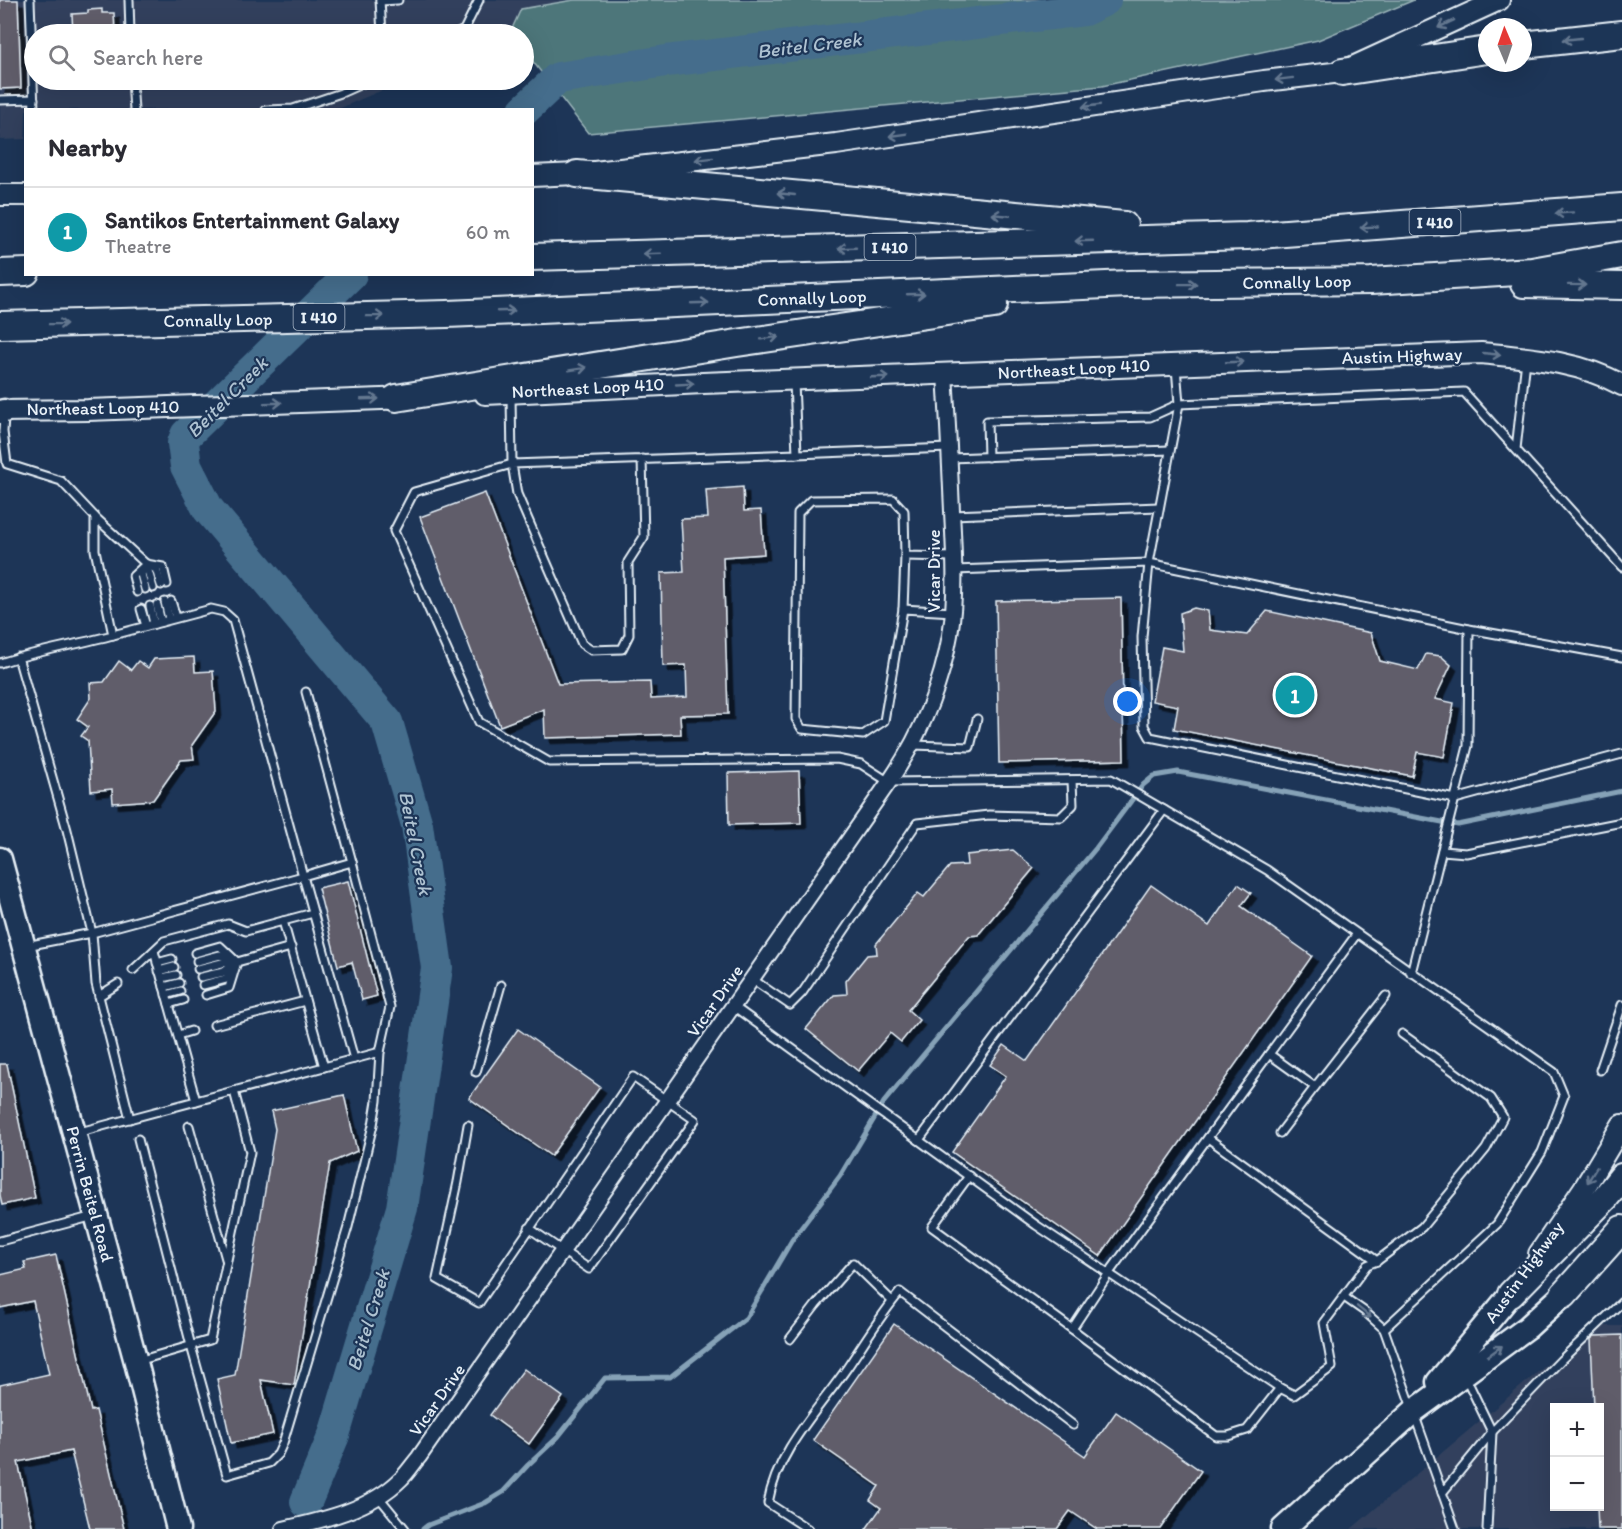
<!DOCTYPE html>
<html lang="en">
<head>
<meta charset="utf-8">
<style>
  body { margin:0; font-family:Itim,sans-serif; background:#f2f2f3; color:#2b2b33 }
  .controls { position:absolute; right:18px; bottom:18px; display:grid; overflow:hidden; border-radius:0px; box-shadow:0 6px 24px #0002 }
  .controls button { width:54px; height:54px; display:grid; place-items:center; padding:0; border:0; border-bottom:2px solid #e1e1e2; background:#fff; color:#2b2b33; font:30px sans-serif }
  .compass { position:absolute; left:1478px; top:18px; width:54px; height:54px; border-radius:50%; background:#fff; box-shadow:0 6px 24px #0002; rotate:358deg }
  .you { position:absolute; left:1128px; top:702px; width:21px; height:21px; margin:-15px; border:4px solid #fff; border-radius:50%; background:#1a73e8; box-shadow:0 0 0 9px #1a73e833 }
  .badge { display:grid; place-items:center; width:39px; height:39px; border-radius:50%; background:#0b8043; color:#fff; font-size:20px; font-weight:700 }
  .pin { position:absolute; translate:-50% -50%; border:3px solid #fff; box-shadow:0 2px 6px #0006 }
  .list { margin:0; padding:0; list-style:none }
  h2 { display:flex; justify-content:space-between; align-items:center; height:78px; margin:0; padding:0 24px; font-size:26px }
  h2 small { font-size:20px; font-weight:400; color:#7c7c81 }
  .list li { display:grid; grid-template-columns:39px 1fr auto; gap:18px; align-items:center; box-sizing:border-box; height:90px; padding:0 24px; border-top:2px solid #e1e1e2 }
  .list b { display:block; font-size:22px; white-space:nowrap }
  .list p { margin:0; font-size:20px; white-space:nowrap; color:#7c7c81 }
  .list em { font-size:20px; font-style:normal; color:#7c7c81 }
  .icon { flex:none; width:33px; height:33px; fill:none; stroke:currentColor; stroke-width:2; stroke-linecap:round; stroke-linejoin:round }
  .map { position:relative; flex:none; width:1622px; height:1529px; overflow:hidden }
  .search { position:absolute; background:#fff; box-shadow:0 6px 24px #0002; left:24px; top:24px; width:510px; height:66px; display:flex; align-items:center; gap:15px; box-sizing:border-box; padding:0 21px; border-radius:33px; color:#7c7c81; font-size:22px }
  .panel { position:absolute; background:#fff; box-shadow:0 6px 24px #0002; left:24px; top:108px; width:510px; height:168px; border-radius:0px }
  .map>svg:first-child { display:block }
  .built { fill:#31415d; fill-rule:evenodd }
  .green { fill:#4e767a; stroke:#9bb4b9; stroke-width:1.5 }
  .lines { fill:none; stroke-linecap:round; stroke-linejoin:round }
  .stream { stroke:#86a2b7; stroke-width:5 }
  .river { stroke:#446d8c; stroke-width:32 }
  .building { fill:#605d6b; stroke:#e8f1f8; stroke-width:1.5; filter:url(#shadow) }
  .lane-casing { stroke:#e8f1f8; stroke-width:11 }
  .street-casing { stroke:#e8f1f8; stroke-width:18 }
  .secondary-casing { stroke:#e8f1f8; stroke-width:24 }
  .primary-casing { stroke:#e8f1f8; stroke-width:27 }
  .highway-casing { stroke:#e8f1f8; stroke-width:30 }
  .lane { stroke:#1d3557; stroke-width:7 }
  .street { stroke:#1d3557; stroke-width:14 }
  .secondary { stroke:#1d3557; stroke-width:20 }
  .primary { stroke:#1d3557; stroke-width:22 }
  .highway { stroke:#1d3557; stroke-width:26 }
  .oneway { stroke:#64778f }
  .labels { text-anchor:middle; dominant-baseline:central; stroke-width:4.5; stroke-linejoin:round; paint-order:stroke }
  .shield { fill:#1d3557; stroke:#abb9c8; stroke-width:1.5 }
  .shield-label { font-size:16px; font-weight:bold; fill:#e8f1f8 }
  .street-label { font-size:18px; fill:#e8f1f8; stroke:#1d3557 }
  .water-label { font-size:20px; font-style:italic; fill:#afc3d2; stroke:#1d3557 }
</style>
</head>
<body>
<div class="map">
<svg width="1622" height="1529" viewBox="0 0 1622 1529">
  <defs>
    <filter id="shadow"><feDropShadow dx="5.5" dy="5.5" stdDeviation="0" flood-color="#0009"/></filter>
  </defs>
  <rect width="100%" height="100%" fill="#1d3557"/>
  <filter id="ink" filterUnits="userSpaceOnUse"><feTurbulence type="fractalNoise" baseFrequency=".0167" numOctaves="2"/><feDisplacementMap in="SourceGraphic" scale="12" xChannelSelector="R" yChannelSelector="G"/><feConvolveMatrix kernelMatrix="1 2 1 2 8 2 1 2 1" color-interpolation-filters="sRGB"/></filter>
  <g filter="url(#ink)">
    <g class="built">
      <polygon points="0,0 574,0 521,9 510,33 507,34 34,34 34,80 406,80 338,109 26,110 25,139 0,140"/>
      <path d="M1593,1326H1622V1529H1351ZM1554,1408H1600V1506H1554Z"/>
    </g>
    <polygon class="green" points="574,0 1414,0 1318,40 1102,86 588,133 524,50 524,34 510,33 521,9"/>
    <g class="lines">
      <polyline class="stream" points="423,1529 428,1525 485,1503 503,1492 528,1465 558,1437 605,1378 670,1377 746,1318 792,1240 840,1176 884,1102 1096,848 1143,785 1154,776 1178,772 1458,825 1622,791"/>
      <g class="river">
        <polyline points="524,110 558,78 666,61 1084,10 1105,0"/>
        <polyline points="306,1502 334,1435 402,1208 437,968 417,825 387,722 208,509 186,466 183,443 186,435 351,274"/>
      </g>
    </g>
    <g class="building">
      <polygon points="0,0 18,0 21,88 0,89"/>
      <polygon points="102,9 102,13 114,13 115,34 73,34 72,14 88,13 88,10"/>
      <polygon points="743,487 744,511 761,510 764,554 723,557 728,714 680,715 681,734 545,738 544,709 500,726 420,517 485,493 558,684 650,682 651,699 687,697 686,665 663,666 661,573 684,572 681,519 708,518 706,490"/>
      <polygon points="1121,598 1124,760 999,763 996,601"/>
      <polygon points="1194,608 1208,611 1210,630 1247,635 1267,611 1371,633 1380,661 1418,670 1426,654 1441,656 1451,665 1435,699 1454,703 1444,757 1417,752 1412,776 1174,729 1178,706 1152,701 1162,647 1183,651 1180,613"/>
      <polygon points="194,657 195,672 213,671 216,711 192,745 194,759 181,760 153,800 113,803 112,789 91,791 88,741 81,736 88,727 77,719 91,698 90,683 104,682 119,661 131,670 138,661 148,668 154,659"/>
      <polygon points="799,771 801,823 729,825 728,773"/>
      <polygon points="1013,850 1034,868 978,935 969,936 908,1010 919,1020 901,1042 890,1033 858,1071 806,1029 834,995 847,994 846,981 867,955 877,954 876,944 918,893 924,897 950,866 967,865 966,855"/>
      <polygon points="348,881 377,996 362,1000 352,962 338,966 318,888"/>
      <polygon points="1238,884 1251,893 1241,906 1312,956 1100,1256 952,1152 1006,1076 990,1065 1004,1045 1027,1061 1151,885 1209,926"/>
      <polygon points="518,1029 600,1087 551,1156 469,1098"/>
      <polygon points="0,1064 7,1064 35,1198 2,1205 0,1195"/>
      <polygon points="344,1095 357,1151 330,1163 294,1385 261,1380 273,1434 231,1443 217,1379 235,1375 275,1129 271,1111"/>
      <polygon points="56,1255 91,1411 96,1410 124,1529 90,1529 71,1451 18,1462 33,1529 0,1529 0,1385 49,1374 33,1301 0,1308 0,1275 26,1269 24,1262"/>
      <polygon points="894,1324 1085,1456 1116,1412 1201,1471 1160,1529 1097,1529 1070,1511 1057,1529 866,1529 881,1508 870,1500 879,1486 813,1440"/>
      <polygon points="1622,1335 1622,1529 1598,1529 1597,1506 1599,1506 1599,1407 1594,1407 1591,1339 1595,1336"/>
      <polygon points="524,1369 563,1397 529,1444 490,1415"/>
    </g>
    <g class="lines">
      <defs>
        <g id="lane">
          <polyline points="30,0 34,110"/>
          <polyline points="129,0 130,34"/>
          <polyline points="380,0 382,34"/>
          <polyline points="380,1 398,0"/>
          <polyline points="456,34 464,30 479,0"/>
          <polyline points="132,80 134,110"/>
          <polyline points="0,100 34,99"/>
          <polyline points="266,110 293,109 341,93 370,80"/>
          <polyline points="1176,367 1179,404 1149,563 1142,637 1144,726 1150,737 1455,799 1622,754"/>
          <polyline points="511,395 512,464 414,492 394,531 479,722 549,762 837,759 861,764 889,782 1111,779 1267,870 1554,1072 1564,1096 1542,1152 1497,1224 1384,1329"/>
          <polyline points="1516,449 1526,360"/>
          <polyline points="797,454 949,448"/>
          <polyline points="988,457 987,421 1150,417 1179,404 1464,392 1622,567"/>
          <polyline points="950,458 1170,450"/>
          <polyline points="642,459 644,537 628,562 629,635 622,649 591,650 582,644 517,494 512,464 797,454 794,382"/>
          <polyline points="952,515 1159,507"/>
          <polyline points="95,517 146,564 156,569 161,585"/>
          <polyline points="146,564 153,588"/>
          <polyline points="144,569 141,574 145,589"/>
          <polyline points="954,570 1149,563 1469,629 1622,657"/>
          <polyline points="137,592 133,576 146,564 163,567 167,584"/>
          <polyline points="171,601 176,617"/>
          <polyline points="165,602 169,619"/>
          <polyline points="157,605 161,622"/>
          <polyline points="150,606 154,624"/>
          <polyline points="141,609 146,626"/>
          <polyline points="903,609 905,556"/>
          <polyline points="953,612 903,609 884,721 863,735 802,729 796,719 798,513 811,500 893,499 904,511 905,556 954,557"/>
          <polyline points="113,635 211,609 224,612 233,620 303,876 92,933 96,984 130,1119"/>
          <polyline points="18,657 67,830 92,933 26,946"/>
          <path d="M0,663C37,651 75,645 113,635L95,550V517L61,481L7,464L3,432L4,416"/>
          <polyline points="913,745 970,747 977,719"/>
          <polyline points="1442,851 1466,853 1622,822"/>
          <polyline points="352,862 390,1007 380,1052"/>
          <polyline points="313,913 283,921 324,1067"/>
          <polyline points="154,951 196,1101"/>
          <polyline points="195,953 220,946 237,962 291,947"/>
          <polyline points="197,961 220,955 232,960"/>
          <polyline points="157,963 172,959"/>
          <polyline points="198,969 222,963 234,962"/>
          <polyline points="133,970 164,941 228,924 246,931 283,921"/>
          <polyline points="159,971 174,967"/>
          <polyline points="1411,973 1468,746 1469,629"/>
          <polyline points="201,977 224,972 237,962"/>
          <polyline points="162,978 176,975"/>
          <polyline points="752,979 790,1005 802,993 917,823 989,815 1061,817 1073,805 1072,780"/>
          <polyline points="203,985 226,979 231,972"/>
          <polyline points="164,987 179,983"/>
          <polyline points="166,995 180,991"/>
          <polyline points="206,995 229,988 237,962"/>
          <polyline points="99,996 118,984"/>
          <polyline points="169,1004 183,1000"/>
          <polyline points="733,1006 1036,1225 1280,1388 1294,1395 1332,1367 1324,1323 1367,1265 1377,1261 1208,1138"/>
          <polyline points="214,1025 305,1001"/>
          <polyline points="178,1035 191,1031"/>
          <polyline points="1269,1054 1315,1087 1386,996"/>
          <polyline points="1600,1070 1622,1005"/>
          <polyline points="476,1072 501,985"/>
          <polyline points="468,1125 458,1182 437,1279 479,1303 633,1077 695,1120 589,1269 529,1228"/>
          <polyline points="189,1126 226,1259"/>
          <polyline points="76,1133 354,1059 303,876 352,862 306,692"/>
          <polyline points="1280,1133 1315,1087"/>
          <polyline points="138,1139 191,1346 227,1475 269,1463 278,1454 283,1443 348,1227 373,1125 377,1101 380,1052 354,1059"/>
          <polyline points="919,1140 1164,810"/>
          <polyline points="969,1176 932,1227 1072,1329 1109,1273 1356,935"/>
          <polyline points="0,1241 94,1216"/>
          <polyline points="1377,1261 1422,1227 1486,1149 1503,1117 1491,1098 1402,1034"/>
          <polyline points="1344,1297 1364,1311 1384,1329 1455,1529"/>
          <polyline points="1072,1329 1216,1436 1228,1436 1247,1430 1280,1388"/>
          <polyline points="790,1339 816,1305 853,1263 892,1301"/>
          <polyline points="138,1361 210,1340 250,1152 234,1091"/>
          <polyline points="1465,1376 1492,1432 1487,1529"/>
          <polyline points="1442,1493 1492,1432 1561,1360 1622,1302"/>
          <polyline points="378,1496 405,1529"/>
          <path d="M808,1529L768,1503C777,1451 818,1410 847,1368C864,1343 880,1316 900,1292L1073,1425"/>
        </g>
        <path id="street" d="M283,1529C324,1520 371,1509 401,1479C408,1472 413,1464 419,1457L889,782C919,738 941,687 950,635C957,594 954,553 952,511C950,466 948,420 945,374"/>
        <g id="secondary">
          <polyline points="532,176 577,174 836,144 1264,81 1342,72 1499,0"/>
          <polyline points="0,195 26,195"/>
          <path d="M485,394L703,383L1481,353C1530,358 1578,361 1622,385"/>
          <polyline points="0,411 88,410 408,398"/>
          <polyline points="1539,1254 1586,1185 1622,1125"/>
        </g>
        <g id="primary">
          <polyline points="0,412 4,411"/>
          <polyline points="0,859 136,1362 178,1529"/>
          <polyline points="1438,1382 1511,1294"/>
          <polyline points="1283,1529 1414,1411 1528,1327 1564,1294"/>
        </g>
        <g id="highway">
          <polyline points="1523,45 1622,34"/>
          <polyline points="1342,72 1487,50"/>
          <polyline points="577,174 1124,225"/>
          <polyline points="532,257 1247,236 1622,207"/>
          <polyline points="0,273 26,272"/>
          <polyline points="1524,284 1622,286"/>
          <polyline points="0,325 447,314 1129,284 1371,281 1532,271 1622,255"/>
          <polyline points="396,398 737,343 994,305"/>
          <polyline points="1511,1294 1605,1198 1622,1177"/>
          <polyline points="1564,1294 1622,1229"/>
        </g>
      </defs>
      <use href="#lane" class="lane-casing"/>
      <use href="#street" class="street-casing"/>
      <use href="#secondary" class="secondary-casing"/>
      <use href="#primary" class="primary-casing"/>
      <use href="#highway" class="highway-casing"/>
      <use href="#lane" class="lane"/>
      <use href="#street" class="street"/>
      <use href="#secondary" class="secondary"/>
      <use href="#primary" class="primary"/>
      <use href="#highway" class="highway"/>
    </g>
    <defs><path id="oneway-shaft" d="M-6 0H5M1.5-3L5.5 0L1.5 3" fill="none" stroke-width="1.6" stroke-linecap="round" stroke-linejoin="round" transform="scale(1.5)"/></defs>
    <g class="oneway">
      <use href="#oneway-shaft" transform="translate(1446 24) rotate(155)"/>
      <use href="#oneway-shaft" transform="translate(1572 39) rotate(174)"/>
      <use href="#oneway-shaft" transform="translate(1284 79) rotate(173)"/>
      <use href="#oneway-shaft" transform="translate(1091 106) rotate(172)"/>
      <use href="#oneway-shaft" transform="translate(898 135) rotate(172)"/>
      <use href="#oneway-shaft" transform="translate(704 159) rotate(173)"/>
      <use href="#oneway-shaft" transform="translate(786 194) rotate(-174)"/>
      <use href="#oneway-shaft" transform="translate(1564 213) rotate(176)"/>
      <use href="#oneway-shaft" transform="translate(1001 215) rotate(-175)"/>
      <use href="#oneway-shaft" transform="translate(1369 227) rotate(176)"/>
      <use href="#oneway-shaft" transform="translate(1084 241) rotate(178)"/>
      <use href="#oneway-shaft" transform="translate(847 248) rotate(178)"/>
      <use href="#oneway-shaft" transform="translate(652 254) rotate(178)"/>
      <use href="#oneway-shaft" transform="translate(1188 284) rotate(-1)"/>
      <use href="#oneway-shaft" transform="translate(1577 285) rotate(1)"/>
      <use href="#oneway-shaft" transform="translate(916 294) rotate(-2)"/>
      <use href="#oneway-shaft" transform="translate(700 303) rotate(-2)"/>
      <use href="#oneway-shaft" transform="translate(506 311) rotate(-2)"/>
      <use href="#oneway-shaft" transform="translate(375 316) rotate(-1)"/>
      <use href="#oneway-shaft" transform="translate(58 324) rotate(-1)"/>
      <use href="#oneway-shaft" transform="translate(770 338) rotate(-9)"/>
      <use href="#oneway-shaft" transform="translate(1492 354) rotate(6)"/>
      <use href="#oneway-shaft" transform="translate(1235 362) rotate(-2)"/>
      <use href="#oneway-shaft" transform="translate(578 369) rotate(-9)"/>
      <use href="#oneway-shaft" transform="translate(880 377) rotate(-2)"/>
      <use href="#oneway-shaft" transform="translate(685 384) rotate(-3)"/>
      <use href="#oneway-shaft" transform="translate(370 399) rotate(-2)"/>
      <use href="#oneway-shaft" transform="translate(273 403) rotate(-2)"/>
      <use href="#oneway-shaft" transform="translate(1592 1175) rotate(121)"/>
      <use href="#oneway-shaft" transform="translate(1364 1312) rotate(39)"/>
      <use href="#oneway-shaft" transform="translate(1495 1351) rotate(-36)"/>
    </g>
  </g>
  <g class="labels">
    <g class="shield">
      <rect x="1409.5" y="209" width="51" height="26" rx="4.5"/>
      <rect x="864.5" y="234" width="51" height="26" rx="4.5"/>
      <rect x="293.5" y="304" width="51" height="26" rx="4.5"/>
    </g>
    <g class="shield-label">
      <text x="1435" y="222">I 410</text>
      <text x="890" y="247">I 410</text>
      <text x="319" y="317">I 410</text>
    </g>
    <g class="street-label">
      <text transform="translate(1297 282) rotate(-1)">Connally Loop</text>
      <text transform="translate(812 298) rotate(-2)">Connally Loop</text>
      <text transform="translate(218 320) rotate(-1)">Connally Loop</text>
      <text transform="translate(1402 356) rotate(-2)">Austin Highway</text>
      <text transform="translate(1074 369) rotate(-3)">Northeast Loop 410</text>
      <text transform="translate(588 388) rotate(-3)">Northeast Loop 410</text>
      <text transform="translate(103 408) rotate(-1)">Northeast Loop 410</text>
      <text transform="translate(934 571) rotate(-90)">Vicar Drive</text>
      <text transform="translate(715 1001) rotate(-55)">Vicar Drive</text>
      <text transform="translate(90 1194) rotate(75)">Perrin Beitel Road</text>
      <text transform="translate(1524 1272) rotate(-54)">Austin Highway</text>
      <text transform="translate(437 1400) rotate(-55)">Vicar Drive</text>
    </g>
    <g class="water-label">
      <text transform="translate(809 45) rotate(-7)">Beitel Creek</text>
      <text transform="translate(227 397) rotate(-45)">Beitel Creek</text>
      <text transform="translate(416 843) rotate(79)">Beitel Creek</text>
      <text transform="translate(368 1320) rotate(-73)">Beitel Creek</text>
    </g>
  </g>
</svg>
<div class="controls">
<button>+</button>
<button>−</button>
</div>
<svg class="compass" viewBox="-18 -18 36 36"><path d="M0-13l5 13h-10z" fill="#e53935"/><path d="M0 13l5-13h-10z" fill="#7c7c81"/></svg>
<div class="you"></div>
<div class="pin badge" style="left:1295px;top:695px;background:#0f9aa8">1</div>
<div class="search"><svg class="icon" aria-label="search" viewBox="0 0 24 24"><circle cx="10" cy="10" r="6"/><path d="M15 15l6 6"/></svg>Search here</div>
<section class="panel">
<h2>Nearby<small></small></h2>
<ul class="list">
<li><span class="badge" style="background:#0f9aa8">1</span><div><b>Santikos Entertainment Galaxy</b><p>Theatre</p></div><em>60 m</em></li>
</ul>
</section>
</div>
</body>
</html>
